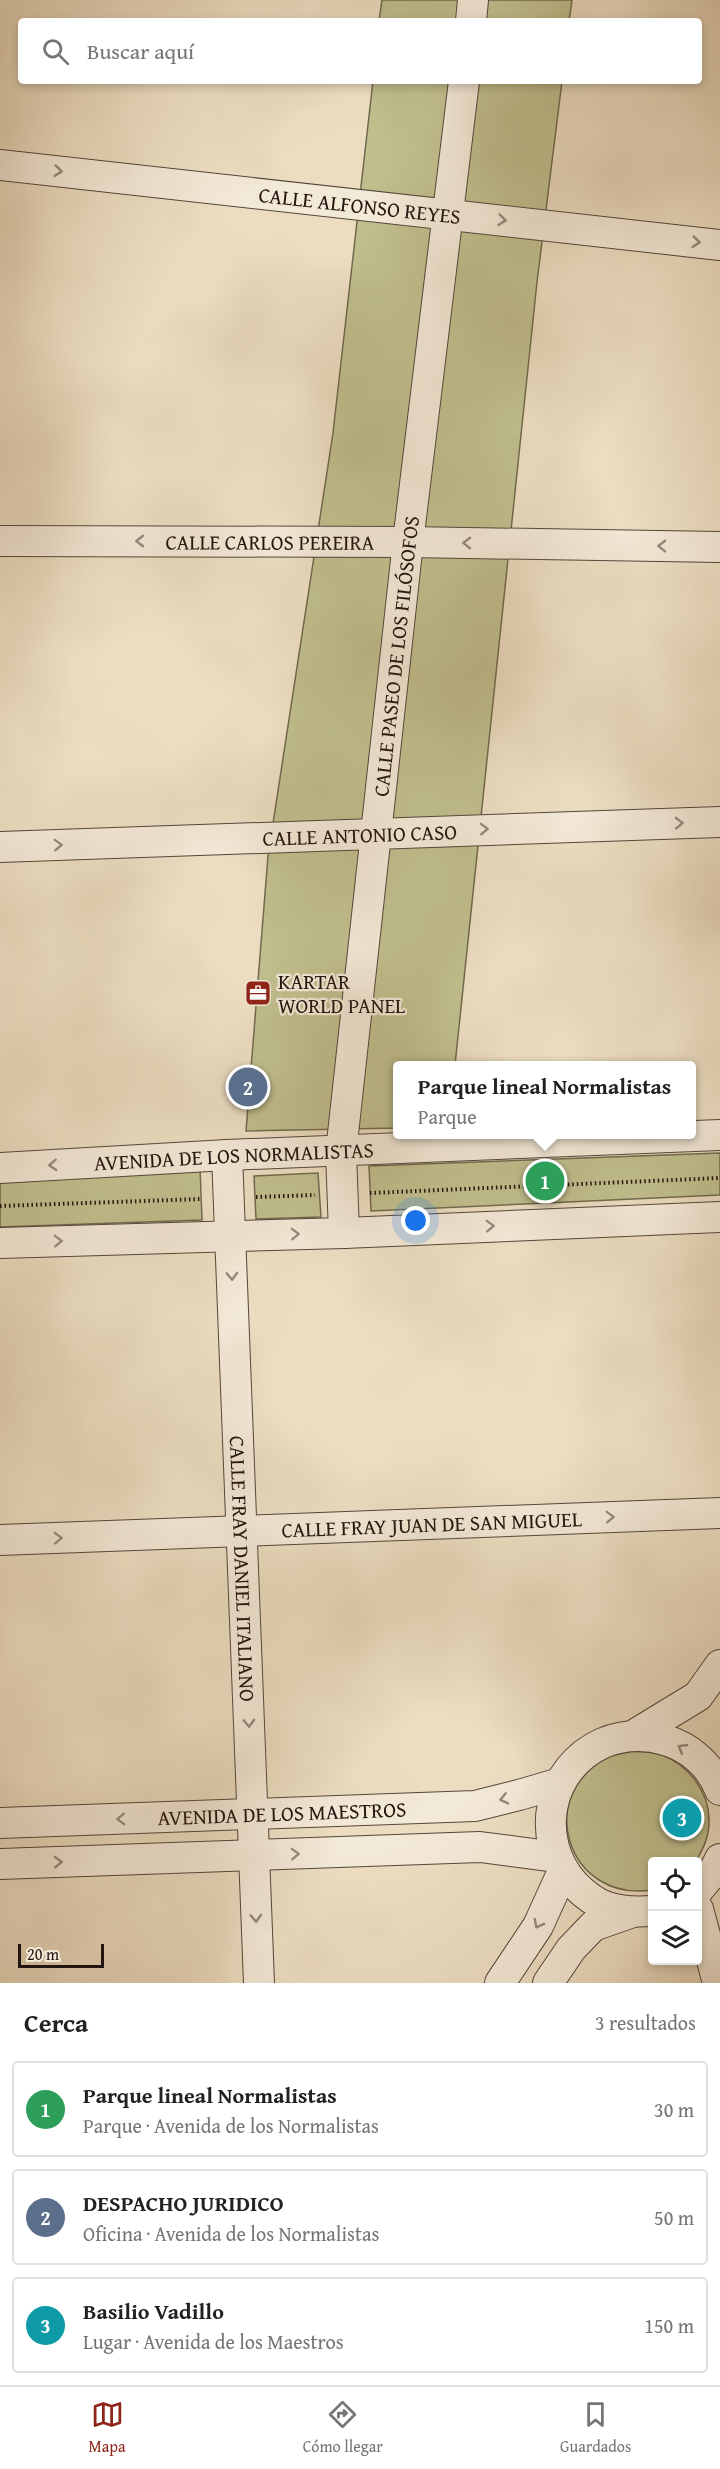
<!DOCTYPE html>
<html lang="es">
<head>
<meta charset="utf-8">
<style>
  body { margin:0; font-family:"Gentium Book Plus",serif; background:#f6f6f6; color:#202124 }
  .controls { position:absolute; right:18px; bottom:18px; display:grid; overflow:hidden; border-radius:6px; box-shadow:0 3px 9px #0003 }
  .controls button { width:54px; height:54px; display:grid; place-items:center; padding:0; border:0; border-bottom:2px solid #e0e0e0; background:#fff; color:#202124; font:30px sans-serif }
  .scale { position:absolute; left:18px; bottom:15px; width:86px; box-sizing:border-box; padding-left:6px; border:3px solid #22140e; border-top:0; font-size:16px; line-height:21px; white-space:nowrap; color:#22140e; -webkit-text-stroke:4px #f3e9d7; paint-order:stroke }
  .you { position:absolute; left:416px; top:1221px; width:21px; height:21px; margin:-15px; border:4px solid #fff; border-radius:50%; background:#1a73e8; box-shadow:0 0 0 9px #1a73e833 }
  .badge { display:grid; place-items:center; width:39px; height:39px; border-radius:50%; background:#8f2418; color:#fff; font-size:20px; font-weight:700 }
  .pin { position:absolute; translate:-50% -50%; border:3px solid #fff; box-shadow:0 2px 6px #0006 }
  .popup { position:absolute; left:393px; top:1061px; width:303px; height:78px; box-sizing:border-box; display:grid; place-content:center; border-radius:6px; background:#fff; filter:drop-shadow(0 2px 4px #0005); font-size:20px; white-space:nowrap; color:#757577 }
  .popup b { font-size:22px; color:#202124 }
  .popup::after { content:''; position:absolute; left:50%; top:100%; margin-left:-12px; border:12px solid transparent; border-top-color:#fff }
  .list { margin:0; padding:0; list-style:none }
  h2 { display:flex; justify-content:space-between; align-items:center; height:78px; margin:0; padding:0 24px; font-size:26px }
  h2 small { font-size:20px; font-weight:400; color:#757577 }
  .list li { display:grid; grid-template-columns:39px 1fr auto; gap:18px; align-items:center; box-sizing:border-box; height:96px; margin:0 12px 12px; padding:0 12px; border:2px solid #e0e0e0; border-radius:6px }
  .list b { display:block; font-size:22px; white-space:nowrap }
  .list p { margin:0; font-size:20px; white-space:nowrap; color:#757577 }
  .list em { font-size:20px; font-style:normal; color:#757577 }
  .icon { flex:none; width:33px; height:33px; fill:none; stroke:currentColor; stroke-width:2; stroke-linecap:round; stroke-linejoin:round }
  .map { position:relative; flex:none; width:720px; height:1983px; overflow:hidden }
  .search { position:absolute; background:#fff; box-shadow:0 3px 9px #0003; left:18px; right:18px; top:18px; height:66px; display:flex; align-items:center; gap:15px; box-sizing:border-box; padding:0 21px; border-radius:6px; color:#757577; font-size:22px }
  .sheet { height:402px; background:#fff }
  nav { display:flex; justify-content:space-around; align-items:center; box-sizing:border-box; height:84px; border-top:2px solid #e0e0e0; background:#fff; font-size:16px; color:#757577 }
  nav a { display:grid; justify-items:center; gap:3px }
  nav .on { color:#8f2418 }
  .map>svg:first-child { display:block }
  .green { fill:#c0be8d; stroke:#71694e; stroke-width:1.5 }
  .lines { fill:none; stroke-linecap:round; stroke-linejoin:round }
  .minor-casing { stroke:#54463b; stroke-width:32 }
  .path { stroke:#22140e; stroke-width:4; stroke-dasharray:1.5 3; stroke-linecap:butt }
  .minor { stroke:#f3e9d7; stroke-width:30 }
  .oneway { stroke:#95897d }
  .labels { text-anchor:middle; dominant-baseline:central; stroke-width:4.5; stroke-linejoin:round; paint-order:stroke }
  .street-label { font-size:21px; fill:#22140e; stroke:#f3e9d7 }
  .poi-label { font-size:21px; fill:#22140e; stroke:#f3e9d7; text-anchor:start }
</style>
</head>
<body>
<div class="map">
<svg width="720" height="1983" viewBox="0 0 720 1983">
  <rect width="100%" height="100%" fill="#ecddc1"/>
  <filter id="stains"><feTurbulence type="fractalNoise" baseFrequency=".00333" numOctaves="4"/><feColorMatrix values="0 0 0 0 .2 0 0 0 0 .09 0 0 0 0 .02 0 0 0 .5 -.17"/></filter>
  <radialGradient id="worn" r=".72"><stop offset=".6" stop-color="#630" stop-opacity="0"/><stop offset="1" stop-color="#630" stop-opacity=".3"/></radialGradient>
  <g class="green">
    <polygon points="382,0 572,0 569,21 379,21"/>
    <polygon points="373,81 562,81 537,282 455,1065 398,1066 398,1128 246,1131 268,856 333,433"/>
    <polygon points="720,1153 720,1195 371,1211 369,1166"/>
    <polygon points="200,1168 202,1220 0,1227 0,1180"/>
    <polygon points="318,1173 321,1217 256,1219 254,1176"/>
    <path d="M637,1750C645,1751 654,1752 660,1754C688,1764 710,1792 709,1822C709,1837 703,1849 696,1861L652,1862V1890C567,1903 532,1793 611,1756C618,1752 629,1752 637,1750Z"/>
  </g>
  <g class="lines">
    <defs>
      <g id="minor">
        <polyline points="471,21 473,0"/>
        <path id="s1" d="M0,165L720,245"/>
        <path id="s2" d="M0,541L408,542L720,547"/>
        <path id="s3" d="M0,847L720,822"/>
        <path id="s4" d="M227,1155L259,1983"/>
        <path id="s5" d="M0,1168L227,1155L720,1135"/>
        <path id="s6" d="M344,1233L341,1152L408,542L464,81"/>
        <polyline points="0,1243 344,1233 720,1217"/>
        <path id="s7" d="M0,1540L720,1513"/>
        <polyline points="634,1735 698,1696 720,1665"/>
        <path id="s8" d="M0,1823L475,1806L519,1795L560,1783"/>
        <polyline points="0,1864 480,1847 556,1857"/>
        <polyline points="698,1890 714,1871 720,1859"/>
        <polyline points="698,1909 718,1983"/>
        <path d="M652,1911C637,1912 622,1912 607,1907C595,1903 583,1893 574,1884C534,1839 547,1768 603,1743C623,1735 644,1734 665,1740C690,1747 711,1766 720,1790"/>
        <polyline points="500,1983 538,1926 563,1871"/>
        <polyline points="548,1983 571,1949 593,1926 633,1912"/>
      </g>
    </defs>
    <use href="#minor" class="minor-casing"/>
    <g class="path">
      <polyline points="370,1193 720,1178"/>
      <polyline points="256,1197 315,1195"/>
      <polyline points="0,1206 201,1199"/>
    </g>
    <use href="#minor" class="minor"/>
  </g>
  <defs><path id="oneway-chevron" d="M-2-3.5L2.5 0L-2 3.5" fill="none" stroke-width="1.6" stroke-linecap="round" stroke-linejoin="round" transform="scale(1.5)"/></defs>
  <g class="oneway">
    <use href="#oneway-chevron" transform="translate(58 171) rotate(6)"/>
    <use href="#oneway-chevron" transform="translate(502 220) rotate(6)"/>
    <use href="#oneway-chevron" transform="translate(696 242) rotate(6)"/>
    <use href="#oneway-chevron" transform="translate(140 541) rotate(-180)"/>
    <use href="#oneway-chevron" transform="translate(467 543) rotate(-179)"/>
    <use href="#oneway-chevron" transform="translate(662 546) rotate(-179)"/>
    <use href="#oneway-chevron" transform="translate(679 823) rotate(-2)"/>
    <use href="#oneway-chevron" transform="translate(484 829) rotate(-2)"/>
    <use href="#oneway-chevron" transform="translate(58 845) rotate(-2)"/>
    <use href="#oneway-chevron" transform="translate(53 1165) rotate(177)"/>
    <use href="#oneway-chevron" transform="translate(490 1226) rotate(-2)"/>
    <use href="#oneway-chevron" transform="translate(295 1234) rotate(-2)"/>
    <use href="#oneway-chevron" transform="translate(58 1241) rotate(-2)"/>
    <use href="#oneway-chevron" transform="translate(232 1276) rotate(88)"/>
    <use href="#oneway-chevron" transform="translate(610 1517) rotate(-2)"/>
    <use href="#oneway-chevron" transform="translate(58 1538) rotate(-2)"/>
    <use href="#oneway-chevron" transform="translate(249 1723) rotate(88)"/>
    <use href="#oneway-chevron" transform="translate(682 1748) rotate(-150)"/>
    <use href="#oneway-chevron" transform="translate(504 1799) rotate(167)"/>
    <use href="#oneway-chevron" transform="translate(121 1819) rotate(178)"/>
    <use href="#oneway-chevron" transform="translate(295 1854) rotate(-2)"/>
    <use href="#oneway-chevron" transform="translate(58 1862) rotate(-2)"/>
    <use href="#oneway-chevron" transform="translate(256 1918) rotate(88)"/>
    <use href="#oneway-chevron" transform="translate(538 1924) rotate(118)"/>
  </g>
  <defs>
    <symbol id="office-square" viewBox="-11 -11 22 22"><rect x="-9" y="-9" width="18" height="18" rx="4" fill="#8f2418" stroke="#f3e9d7"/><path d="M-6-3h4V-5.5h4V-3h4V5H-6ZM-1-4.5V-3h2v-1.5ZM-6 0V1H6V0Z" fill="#fff"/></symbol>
  </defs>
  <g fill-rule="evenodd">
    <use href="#office-square" x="243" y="978" width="30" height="30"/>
  </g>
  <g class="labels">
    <g class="street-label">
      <text stroke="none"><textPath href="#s1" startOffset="362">CALLE ALFONSO REYES</textPath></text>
      <text stroke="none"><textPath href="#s2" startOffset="270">CALLE CARLOS PEREIRA</textPath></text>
      <text stroke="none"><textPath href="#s6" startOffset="580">CALLE PASEO DE LOS FILÓSOFOS</textPath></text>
      <text stroke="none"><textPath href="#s3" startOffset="360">CALLE ANTONIO CASO</textPath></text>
      <text stroke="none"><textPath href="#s5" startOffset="234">AVENIDA DE LOS NORMALISTAS</textPath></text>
      <text stroke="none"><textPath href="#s7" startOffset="432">CALLE FRAY JUAN DE SAN MIGUEL</textPath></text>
      <text stroke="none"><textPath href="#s4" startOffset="414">CALLE FRAY DANIEL ITALIANO</textPath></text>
      <text stroke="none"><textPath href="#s8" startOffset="282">AVENIDA DE LOS MAESTROS</textPath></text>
    </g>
    <g class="poi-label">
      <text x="278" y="981">KARTAR<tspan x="278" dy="24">WORLD PANEL</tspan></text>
    </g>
  </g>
  <rect width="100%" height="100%" filter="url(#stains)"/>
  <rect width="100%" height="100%" fill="url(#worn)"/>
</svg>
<div class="controls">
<button><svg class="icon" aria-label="locate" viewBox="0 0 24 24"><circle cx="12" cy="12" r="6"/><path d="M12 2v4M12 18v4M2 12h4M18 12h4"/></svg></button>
<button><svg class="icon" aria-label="layers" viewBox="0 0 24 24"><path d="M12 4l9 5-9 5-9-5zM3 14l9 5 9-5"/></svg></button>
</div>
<div class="scale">20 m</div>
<div class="you"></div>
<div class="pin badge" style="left:545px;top:1181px;background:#2e9e5b">1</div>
<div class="popup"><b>Parque lineal Normalistas</b>Parque</div>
<div class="pin badge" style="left:248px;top:1087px;background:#5c6f8a">2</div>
<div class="pin badge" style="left:682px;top:1818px;background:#0f9aa8">3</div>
<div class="search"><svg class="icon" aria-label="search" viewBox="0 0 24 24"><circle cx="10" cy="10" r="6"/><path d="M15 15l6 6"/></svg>Buscar aquí</div>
</div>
<section class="sheet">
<h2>Cerca<small>3 resultados</small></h2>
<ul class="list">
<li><span class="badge" style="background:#2e9e5b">1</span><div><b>Parque lineal Normalistas</b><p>Parque · Avenida de los Normalistas</p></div><em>30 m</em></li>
<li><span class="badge" style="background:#5c6f8a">2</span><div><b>DESPACHO JURIDICO</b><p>Oficina · Avenida de los Normalistas</p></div><em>50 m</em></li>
<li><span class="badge" style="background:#0f9aa8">3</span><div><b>Basilio Vadillo</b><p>Lugar · Avenida de los Maestros</p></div><em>150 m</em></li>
</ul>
</section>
<nav>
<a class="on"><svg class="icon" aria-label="map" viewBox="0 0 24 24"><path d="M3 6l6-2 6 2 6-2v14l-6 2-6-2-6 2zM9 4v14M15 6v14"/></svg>Mapa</a>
<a><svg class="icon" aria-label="directions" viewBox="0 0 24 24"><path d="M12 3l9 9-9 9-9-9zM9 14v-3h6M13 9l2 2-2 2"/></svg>Cómo llegar</a>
<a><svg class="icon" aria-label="saved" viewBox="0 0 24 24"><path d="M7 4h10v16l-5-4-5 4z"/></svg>Guardados</a>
</nav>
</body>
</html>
